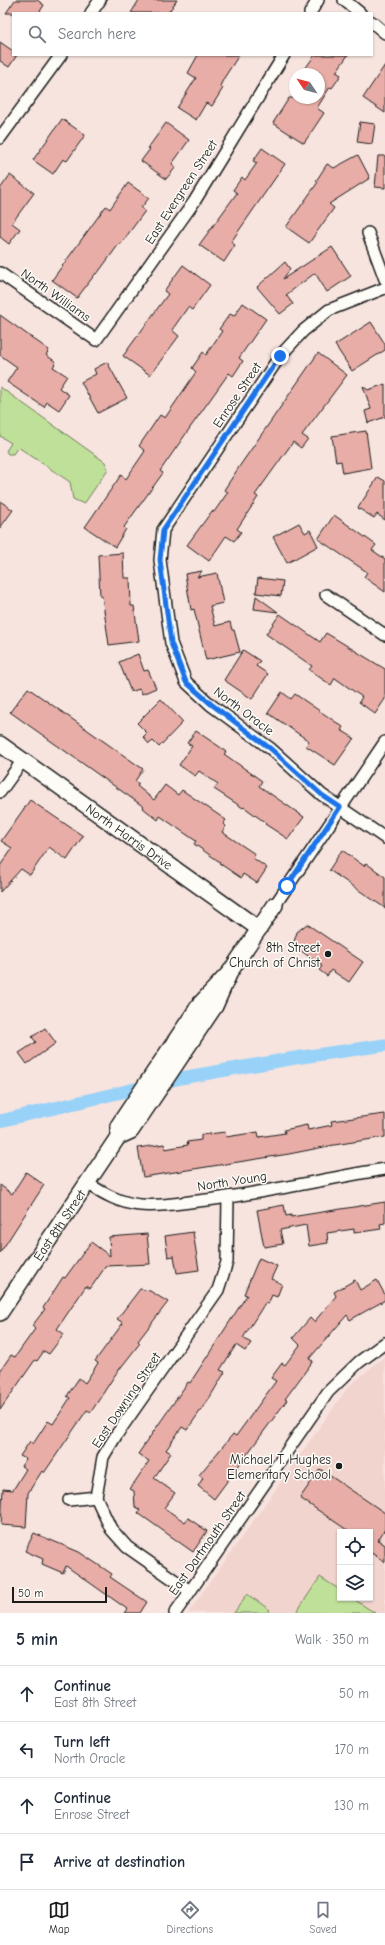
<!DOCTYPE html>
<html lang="en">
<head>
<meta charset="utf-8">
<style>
  body { margin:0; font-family:"Comic Neue",sans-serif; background:#f6f6f7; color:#1f2937 }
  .controls { position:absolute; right:12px; bottom:12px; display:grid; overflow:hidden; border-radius:0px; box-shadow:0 1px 3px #0004 }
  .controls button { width:36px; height:36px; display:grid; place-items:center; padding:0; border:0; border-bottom:1px solid #e0e1e3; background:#fff; color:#1f2937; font:20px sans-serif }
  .compass { position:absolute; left:289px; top:68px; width:36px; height:36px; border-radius:50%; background:#fff; box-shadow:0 1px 3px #0004; rotate:305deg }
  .scale { position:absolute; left:12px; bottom:10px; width:95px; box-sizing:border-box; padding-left:4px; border:2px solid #1c1c1c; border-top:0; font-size:11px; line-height:14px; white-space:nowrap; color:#1c1c1c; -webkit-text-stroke:3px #fdfcf7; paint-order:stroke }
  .stop { position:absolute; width:12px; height:12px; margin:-9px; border:3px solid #1a73e8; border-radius:50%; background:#fff }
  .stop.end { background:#1a73e8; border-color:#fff; box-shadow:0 1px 4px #0008 }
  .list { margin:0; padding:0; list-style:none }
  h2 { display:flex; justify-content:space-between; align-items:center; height:52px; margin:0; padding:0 16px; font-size:17px }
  h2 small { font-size:13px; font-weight:400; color:#747a83 }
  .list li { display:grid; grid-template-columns:26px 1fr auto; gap:12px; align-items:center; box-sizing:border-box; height:56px; padding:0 16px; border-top:1px solid #e0e1e3 }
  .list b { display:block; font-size:15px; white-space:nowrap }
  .list p { margin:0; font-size:13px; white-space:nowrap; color:#747a83 }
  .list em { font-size:13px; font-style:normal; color:#747a83 }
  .icon { flex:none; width:22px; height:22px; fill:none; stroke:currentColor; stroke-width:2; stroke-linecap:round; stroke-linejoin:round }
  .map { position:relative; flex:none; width:385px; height:1613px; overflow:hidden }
  .search { position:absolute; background:#fff; box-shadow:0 1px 3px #0004; left:12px; right:12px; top:12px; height:44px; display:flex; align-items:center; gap:10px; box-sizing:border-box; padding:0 14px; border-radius:0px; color:#747a83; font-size:15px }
  .sheet { height:276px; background:#fff }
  nav { display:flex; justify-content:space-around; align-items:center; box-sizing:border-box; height:56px; border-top:1px solid #e0e1e3; background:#fff; font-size:11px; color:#747a83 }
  nav a { display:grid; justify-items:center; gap:2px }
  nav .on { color:#1c1c1c }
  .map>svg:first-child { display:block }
  .built { fill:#f2d4ce; fill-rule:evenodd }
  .green { fill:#bfe099; stroke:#6e7e5a }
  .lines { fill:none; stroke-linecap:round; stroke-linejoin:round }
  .canal { stroke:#98d2f8; stroke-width:13 }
  .building { fill:#e8ada7; stroke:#1c1c1c }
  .street-casing { stroke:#1c1c1c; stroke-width:14 }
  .secondary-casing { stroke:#1c1c1c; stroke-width:18 }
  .street { stroke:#fdfcf7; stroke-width:11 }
  .secondary { stroke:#fdfcf7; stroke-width:15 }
  .route { stroke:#1a73e8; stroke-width:5 }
  .poi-dot { fill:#1c1c1c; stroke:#fdfcf7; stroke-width:1.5 }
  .labels { text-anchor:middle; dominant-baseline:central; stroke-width:3; stroke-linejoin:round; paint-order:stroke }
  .street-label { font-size:13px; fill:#1c1c1c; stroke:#fdfcf7 }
  .poi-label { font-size:13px; fill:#1c1c1c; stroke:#fdfcf7; text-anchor:end }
</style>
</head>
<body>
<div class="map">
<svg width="385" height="1613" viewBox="0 0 385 1613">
  <rect width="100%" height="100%" fill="#f7e4df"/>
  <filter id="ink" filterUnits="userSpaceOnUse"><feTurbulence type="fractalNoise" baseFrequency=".025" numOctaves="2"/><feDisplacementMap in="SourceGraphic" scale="8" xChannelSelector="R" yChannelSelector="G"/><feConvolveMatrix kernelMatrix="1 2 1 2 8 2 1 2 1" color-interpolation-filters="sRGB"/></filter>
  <g filter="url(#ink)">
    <path class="built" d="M385,1356V1613H188L348,1387ZM340,1532H370V1598H340Z"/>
    <g class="green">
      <polygon points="0,387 105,462 108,469 84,504 73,499 70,482 18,447 13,454 8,454 6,451 11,443 0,436"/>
      <polygon points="320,1577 340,1590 340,1598 352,1598 375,1613 296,1613"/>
      <polygon points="247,1594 270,1610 268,1613 234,1613"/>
    </g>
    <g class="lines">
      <polyline class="canal" points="0,1121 181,1078 295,1058 385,1045"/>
    </g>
    <g class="building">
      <polygon points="15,0 37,0 44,5 39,13 6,13"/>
      <polygon points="139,0 177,0 168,13 131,13"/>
      <polygon points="0,42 13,51 13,55 17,55 9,67 0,61"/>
      <polygon points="198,55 239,55 224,78 220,86 223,88 212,106 206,103 196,120 177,108 196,78 188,73"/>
      <polygon points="315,55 348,55 336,72 341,75 332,88 330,87 317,108 324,113 304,143 273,123 289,98 319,98 319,74 311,74 304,70"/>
      <polygon points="385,65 385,113 363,98"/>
      <polygon points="62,119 85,135 67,161 63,159 53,174 33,160"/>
      <polygon points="360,122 375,124 372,144 357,142"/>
      <polygon points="166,123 189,140 172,164 176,167 166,179 141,161 150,149 148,148"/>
      <polygon points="262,148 285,164 231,242 235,245 224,262 199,245 237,193 233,190 242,177 245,180 257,163 253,161"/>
      <polygon points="358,155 370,178 329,204 334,208 309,243 286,227 318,182 316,181 327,164 334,168"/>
      <polygon points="378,156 385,156 385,188 375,187"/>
      <polygon points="10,175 34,193 12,223 20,229 9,244 0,237 0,189"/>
      <polygon points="128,183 149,198 141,208 145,211 120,245 119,244 97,274 96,273 77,298 52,280 106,206 110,209"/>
      <polygon points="332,247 351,276 327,292 315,273 286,295 293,304 280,314 257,287 285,262 290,269 283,279"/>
      <polygon points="183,265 210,285 192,310 188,307 172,330 179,336 150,375 123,356 168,294 164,291"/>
      <polygon points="243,303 266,319 239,358 243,361 233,376 229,373 192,425 160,471 163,473 124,527 126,529 115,547 85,527 121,475 126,479 145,451 139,446 160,415 165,418 196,372 192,368 203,352 206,355 222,331 219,329 230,314 234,316"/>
      <polygon points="0,315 49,350 46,355 56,362 53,367 67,376 59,388 69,395 59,410 47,402 44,407 7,382 17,367 0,355"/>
      <polygon points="371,322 385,344 385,350 352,371 335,345"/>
      <polygon points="318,353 347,375 302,435 308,439 301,448 293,442 255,495 258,497 237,529 241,532 234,541 226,536 209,561 187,545 212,511 214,512 228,492 224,490 241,464"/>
      <polygon points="107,362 127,398 98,413 81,382 96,374 94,369"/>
      <polygon points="385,384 385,417 368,423 365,411 371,409 363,386 368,390"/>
      <polygon points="366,431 371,468 343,473 341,461 336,462 332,436"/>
      <polygon points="378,477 385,481 385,520 377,514 374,518 358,508"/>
      <polygon points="0,501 13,510 0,528"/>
      <polygon points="334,515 376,545 372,550 385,559 385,592 364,577 367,572 318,539"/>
      <polygon points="299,523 305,533 310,530 318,546 287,563 273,537"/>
      <polygon points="123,553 124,578 130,578 131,606 134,606 139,641 109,645 102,596 100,596 98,555"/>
      <polygon points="202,571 197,577 217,573 223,603 210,606 215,626 230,622 232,630 234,630 240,652 206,660 194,609 191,610 185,574"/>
      <polygon points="258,578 283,581 281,596 256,593"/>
      <polygon points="256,596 278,612 254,609"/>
      <polygon points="280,614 320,642 326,633 385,669 385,699 375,714 359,702 362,697 335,678 331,685 309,670 312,666 266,634"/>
      <polygon points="243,650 260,661 256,666 268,674 252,699 224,680"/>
      <polygon points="138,654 144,671 148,670 156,688 142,694 139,689 131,692 119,662"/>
      <polygon points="28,688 143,769 135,781 139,784 137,786 154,800 165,785 178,795 182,790 226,820 223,824 226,826 222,832 255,854 253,858 267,868 257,883 243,874 241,878 219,863 220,862 194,844 196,841 160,816 158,820 143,808 144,807 10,712"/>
      <polygon points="282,692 291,699 295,694 343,727 341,730 354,738 335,765 306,746 309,741 268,713"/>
      <polygon points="161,699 183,722 159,747 153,741 149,744 143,737 147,733 137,723"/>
      <polygon points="196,731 220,747 226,752 224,754 262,781 259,786 304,817 288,839 265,824 266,823 244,807 243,808 214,789 218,784 199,771 195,776 179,765 192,746 187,743"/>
      <polygon points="30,800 83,836 67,860 49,847 30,875 21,869 0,892 0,866 12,848 1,841"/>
      <polygon points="342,850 364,866 366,863 385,877 385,908 329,870"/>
      <polygon points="307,924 363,962 349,982 331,970 327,976 319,970 322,966 293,945 297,932"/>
      <polygon points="45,1028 56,1043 27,1064 19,1053 36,1042 32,1037"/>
      <polygon points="385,1114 385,1137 334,1145 289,1154 143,1177 138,1148 164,1144 165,1149 188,1145 187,1142 201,1140 201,1135 225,1132 226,1137 258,1132 259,1137 285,1133 284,1130 307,1125 308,1130 332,1125 331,1121"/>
      <polygon points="26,1172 44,1185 0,1253 0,1185 12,1194"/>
      <polygon points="385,1202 385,1223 380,1224 381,1229 354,1233 354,1229 327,1233 328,1243 309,1246 306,1225 280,1230 283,1244 264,1247 257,1210 284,1205 286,1216 291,1215 291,1217"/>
      <polygon points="193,1232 199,1270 177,1273 174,1256 168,1257 165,1236"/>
      <polygon points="147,1234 150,1264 106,1266 90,1289 86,1286 57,1329 64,1334 49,1354 44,1351 37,1361 35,1360 0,1410 0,1371 11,1355 15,1357 35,1329 32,1326 45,1309 43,1308 63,1277 65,1278 91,1242 110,1256 109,1237"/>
      <polygon points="259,1258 277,1266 271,1279 282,1284 277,1297 272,1295 268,1304 265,1303 243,1338 251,1343 245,1351 236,1345 220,1370 225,1372 210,1397 187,1430 182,1427 166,1450 171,1453 154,1478 175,1493 164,1508 185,1522 188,1518 207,1531 193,1552 138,1513 140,1510 135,1507 134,1491 130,1489 149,1461 138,1454 188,1382 190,1383 247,1295 244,1294"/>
      <polygon points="355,1280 360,1290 377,1280 385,1295 385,1300 350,1320 347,1315 309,1359 313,1361 285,1399 287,1400 214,1499 198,1486 203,1478 199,1475 233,1434 236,1436 276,1381 271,1378 282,1363 285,1365 300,1345 293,1338 310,1318 314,1322 336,1296 334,1292"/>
      <polygon points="140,1289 150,1291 168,1302 138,1341 140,1343 115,1375 91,1412 87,1410 44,1473 42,1471 28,1493 26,1527 1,1525 3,1489 13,1490 26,1469 21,1466 26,1459 20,1456 30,1441 33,1444 48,1421 53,1424 70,1398 67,1396 79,1378 85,1383 98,1363 95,1361 123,1323 117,1319"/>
      <polygon points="320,1469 385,1513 385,1529 378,1540 385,1545 385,1562 370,1552 370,1532 350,1532 300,1498"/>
      <polygon points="34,1533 79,1552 112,1574 110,1577 147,1602 140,1613 124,1613 127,1609 66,1566 63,1573 42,1564 43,1559 25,1551"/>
    </g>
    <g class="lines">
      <defs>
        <g id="street">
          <polyline points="344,0 360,13"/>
          <polyline points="91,13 100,0"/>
          <polyline points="310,13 318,0"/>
          <polyline points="372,22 385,33"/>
          <polyline points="0,138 61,55"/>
          <polyline points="368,233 385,279"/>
          <polyline points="0,273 96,340 194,202 284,55"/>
          <polyline points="385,288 329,310 303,331 280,356 163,530 160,560 171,643 186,682 211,705 271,749 322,795 385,838"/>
          <polyline points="326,595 385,635"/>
          <polyline points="0,792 23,760"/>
          <polyline points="275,905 385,742"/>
          <path d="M87,1183C104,1194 120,1203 140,1205C159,1207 180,1203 198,1201C261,1194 323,1179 385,1169"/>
          <polyline points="69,1500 96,1497"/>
          <polyline points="190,1591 127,1547 111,1529 96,1497 103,1457 117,1434 218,1290 227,1262 228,1197"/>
          <polyline points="175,1613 328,1392 359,1362 385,1343"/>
        </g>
        <g id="secondary">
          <path id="s1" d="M0,744L259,929"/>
          <polyline points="118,1137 118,1126 136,1099 200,1004 230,972 275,905"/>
          <path id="s2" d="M0,1313L118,1137L131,1131L215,1006L230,972"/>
        </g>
      </defs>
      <use href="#street" class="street-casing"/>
      <use href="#secondary" class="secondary-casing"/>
      <use href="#street" class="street"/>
      <use href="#secondary" class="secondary"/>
    </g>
  </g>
  <g class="lines" filter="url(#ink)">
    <polyline class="route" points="280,356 163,530 160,560 171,643 186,682 211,704 271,749 322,795 340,807 287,886"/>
  </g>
  <g class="poi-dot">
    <circle cx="328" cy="954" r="4"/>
    <circle cx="339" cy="1466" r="4"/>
  </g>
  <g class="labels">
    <g class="street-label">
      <text transform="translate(181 192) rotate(-57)">East Evergreen Street</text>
      <text transform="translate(56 295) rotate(35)">North Williams</text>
      <text transform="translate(237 395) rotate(-56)">Enrose Street</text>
      <text transform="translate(244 711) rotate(37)">North Oracle</text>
      <text stroke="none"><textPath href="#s1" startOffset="159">North Harris Drive</textPath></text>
      <text transform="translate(232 1181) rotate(-9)">North Young</text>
      <text stroke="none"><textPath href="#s2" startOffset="106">East 8th Street</textPath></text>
      <text transform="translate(126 1400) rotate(-56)">East Downing Street</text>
      <text transform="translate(207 1543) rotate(-55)">East Dartmouth Street</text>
    </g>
    <g class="poi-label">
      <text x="320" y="947">8th Street<tspan x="320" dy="15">Church of Christ</tspan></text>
      <text x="331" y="1459">Michael T. Hughes<tspan x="331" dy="15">Elementary School</tspan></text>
    </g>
  </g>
</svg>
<div class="controls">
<button><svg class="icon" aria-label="locate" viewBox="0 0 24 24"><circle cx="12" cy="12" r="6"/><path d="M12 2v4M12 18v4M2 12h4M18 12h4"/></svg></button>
<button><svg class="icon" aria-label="layers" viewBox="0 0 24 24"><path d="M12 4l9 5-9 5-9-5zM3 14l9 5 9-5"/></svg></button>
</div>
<svg class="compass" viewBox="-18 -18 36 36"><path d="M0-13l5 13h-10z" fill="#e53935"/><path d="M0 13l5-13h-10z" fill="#747a83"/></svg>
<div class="scale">50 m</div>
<div class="stop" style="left:287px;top:886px"></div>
<div class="stop end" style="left:280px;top:356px"></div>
<div class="search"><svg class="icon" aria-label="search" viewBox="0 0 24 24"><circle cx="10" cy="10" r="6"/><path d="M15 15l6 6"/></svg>Search here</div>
</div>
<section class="sheet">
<h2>5 min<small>Walk · 350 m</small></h2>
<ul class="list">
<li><svg class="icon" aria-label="ahead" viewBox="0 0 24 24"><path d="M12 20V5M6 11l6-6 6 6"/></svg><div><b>Continue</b><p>East 8th Street</p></div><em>50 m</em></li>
<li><svg class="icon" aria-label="left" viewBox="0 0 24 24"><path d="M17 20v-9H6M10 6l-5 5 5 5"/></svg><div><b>Turn left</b><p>North Oracle</p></div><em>170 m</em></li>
<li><svg class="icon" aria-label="ahead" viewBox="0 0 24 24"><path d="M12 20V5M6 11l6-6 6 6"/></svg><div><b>Continue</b><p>Enrose Street</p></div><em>130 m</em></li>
<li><svg class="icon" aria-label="arrive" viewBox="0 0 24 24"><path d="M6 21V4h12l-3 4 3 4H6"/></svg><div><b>Arrive at destination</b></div></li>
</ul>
</section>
<nav>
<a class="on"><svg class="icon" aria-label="map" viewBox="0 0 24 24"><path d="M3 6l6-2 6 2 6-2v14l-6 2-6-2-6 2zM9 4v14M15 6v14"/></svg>Map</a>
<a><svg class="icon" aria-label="directions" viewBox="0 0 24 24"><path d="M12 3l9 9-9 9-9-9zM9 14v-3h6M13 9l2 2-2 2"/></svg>Directions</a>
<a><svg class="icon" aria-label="saved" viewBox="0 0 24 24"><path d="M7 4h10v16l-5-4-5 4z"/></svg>Saved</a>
</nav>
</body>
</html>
